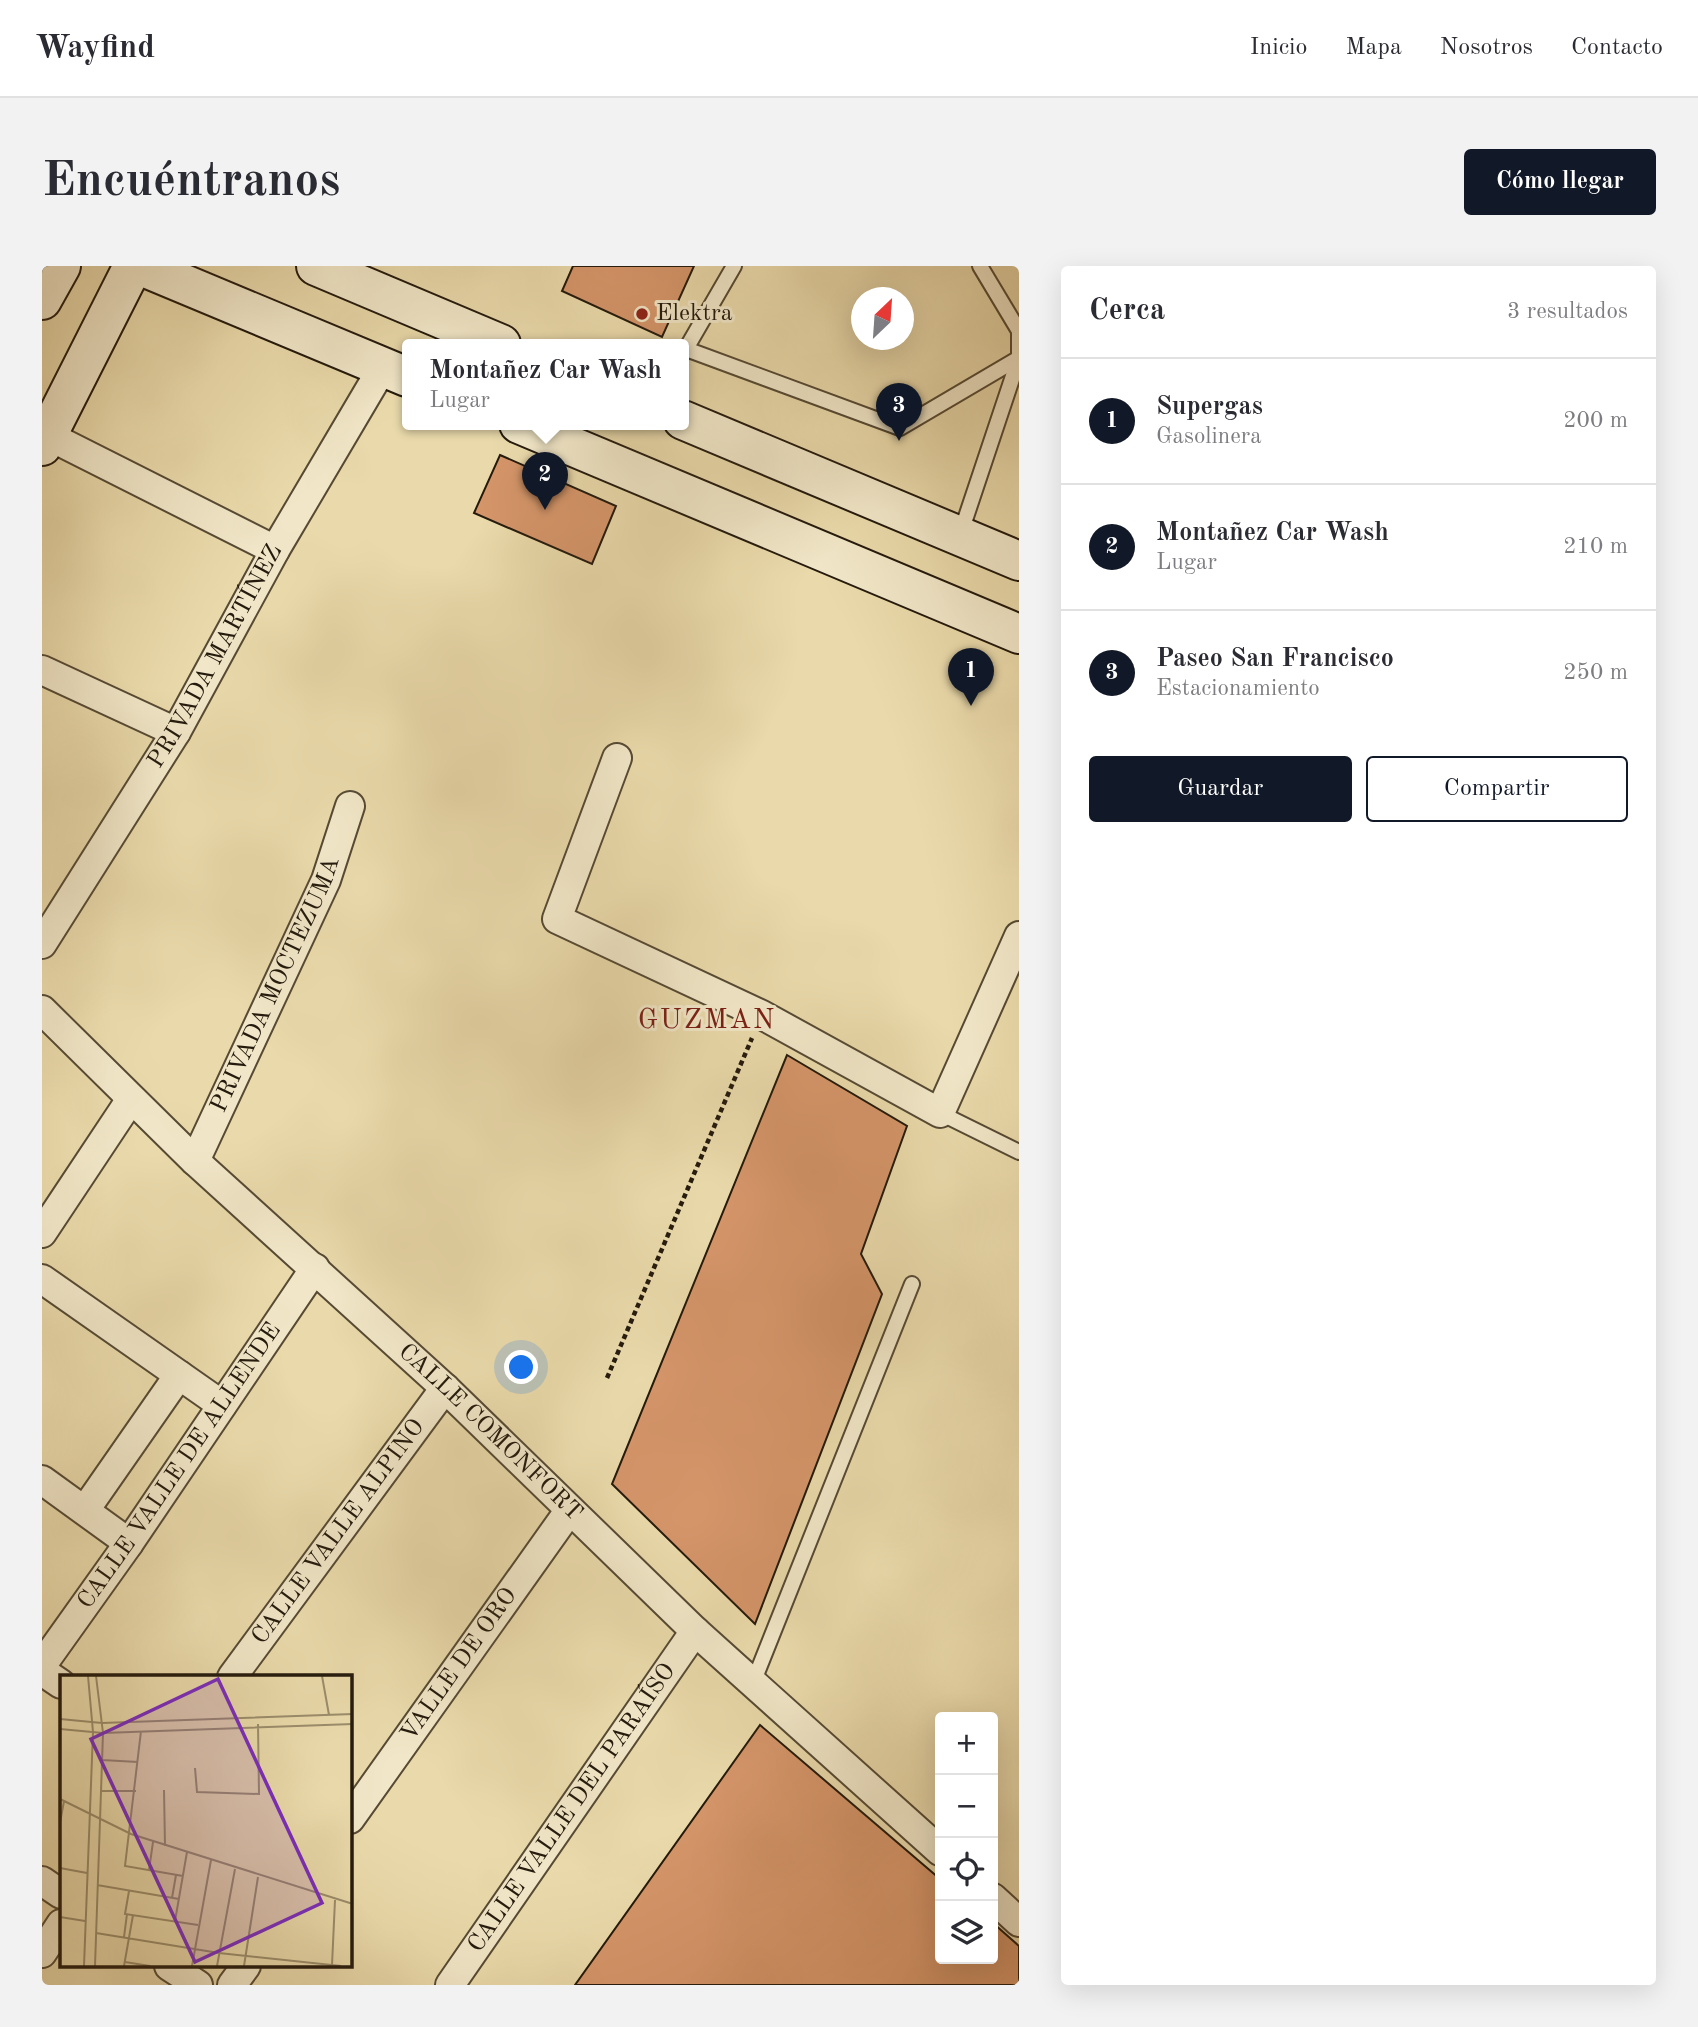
<!DOCTYPE html>
<html lang="es">
<head>
<meta charset="utf-8">
<style>
  body { margin:0; font-family:"Old Standard TT",serif; background:#f2f2f3; color:#2b2b33 }
  .controls { position:absolute; right:21px; bottom:21px; display:grid; overflow:hidden; border-radius:7px; box-shadow:0 7px 28px #0002 }
  .controls button { width:63px; height:63px; display:grid; place-items:center; padding:0; border:0; border-bottom:2px solid #e1e1e2; background:#fff; color:#2b2b33; font:35px sans-serif }
  .compass { position:absolute; left:809px; top:21px; width:63px; height:63px; border-radius:50%; background:#fff; box-shadow:0 7px 28px #0002; rotate:25deg }
  .you { position:absolute; left:480px; top:1102px; width:24px; height:24px; margin:-18px; border:5px solid #fff; border-radius:50%; background:#1a73e8; box-shadow:0 0 0 10px #1a73e833 }
  .badge { display:grid; place-items:center; width:46px; height:46px; border-radius:50%; background:#111827; color:#fff; font-size:23px; font-weight:700 }
  .pin { position:absolute; translate:-50% -58px; filter:drop-shadow(0 2px 4px #0008) }
  .pin::after { content:''; position:absolute; top:37px; width:24px; height:21px; background:inherit; clip-path:polygon(0 0,100% 0,50% 100%) }
  .popup { position:absolute; left:360px; top:73px; width:287px; height:91px; box-sizing:border-box; display:grid; place-content:center; border-radius:7px; background:#fff; filter:drop-shadow(0 2px 5px #0005); font-size:23px; white-space:nowrap; color:#7c7c81 }
  .popup b { font-size:26px; color:#2b2b33 }
  .popup::after { content:''; position:absolute; left:50%; top:100%; margin-left:-14px; border:14px solid transparent; border-top-color:#fff }
  .list { margin:0; padding:0; list-style:none }
  h2 { display:flex; justify-content:space-between; align-items:center; height:91px; margin:0; padding:0 28px; font-size:30px }
  h2 small { font-size:23px; font-weight:400; color:#7c7c81 }
  .list li { display:grid; grid-template-columns:46px 1fr auto; gap:21px; align-items:center; box-sizing:border-box; height:126px; padding:0 28px; border-top:2px solid #e1e1e2 }
  .list b { display:block; font-size:26px; white-space:nowrap }
  .list p { margin:0; font-size:23px; white-space:nowrap; color:#7c7c81 }
  .list em { font-size:23px; font-style:normal; color:#7c7c81 }
  .actions { display:flex; gap:14px; padding:21px 28px }
  .actions a { flex:1; padding:16px 0; border:2px solid #111827; border-radius:7px; text-align:center; font-size:24px; color:#111827 }
  .actions .main { background:#111827; color:#fff }
  .icon { flex:none; width:38px; height:38px; fill:none; stroke:currentColor; stroke-width:2; stroke-linecap:round; stroke-linejoin:round }
  .map { position:relative; flex:none; width:977px; height:1719px; overflow:hidden; border-radius:7px }
  header { display:flex; align-items:center; gap:42px; box-sizing:border-box; height:98px; padding:0 35px; background:#fff; border-bottom:2px solid #e1e1e2 }
  header strong { font-size:33px }
  nav { display:flex; gap:38px; margin-inline-start:auto; font-size:24px }
  .intro { display:flex; align-items:center; justify-content:space-between; box-sizing:border-box; height:168px; padding:0 42px }
  h1 { margin:0; font-size:49px }
  .button { padding:18px 32px; border-radius:7px; background:#111827; color:#fff; font-size:24px; font-weight:700 }
  main { display:flex; gap:42px; padding:0 42px }
  aside { flex:1; background:#fff; border-radius:7px; box-shadow:0 7px 28px #0002 }
  .map>svg:first-child { display:block }
  .building { fill:#d49569; stroke:#241a0d; stroke-width:2 }
  .lines { fill:none; stroke-linecap:round; stroke-linejoin:round }
  .lane-casing { stroke:#564a34; stroke-width:18 }
  .street-casing { stroke:#564a34; stroke-width:32 }
  .secondary-casing { stroke:#241a0d; stroke-width:42 }
  .path { stroke:#241a0d; stroke-width:4.5; stroke-dasharray:5 3.5; stroke-linecap:butt }
  .lane { stroke:#f1e7c8; stroke-width:14 }
  .street { stroke:#f1e7c8; stroke-width:28 }
  .secondary { stroke:#f1e7c8; stroke-width:38 }
  .poi-dot { fill:#8f2418; stroke:#f1e7c8; stroke-width:2.5 }
  .labels { text-anchor:middle; dominant-baseline:central; stroke-width:6; stroke-linejoin:round; paint-order:stroke }
  .poi-label { font-size:24px; fill:#241a0d; stroke:#f1e7c8; text-anchor:start }
  .street-label { font-size:24px; fill:#241a0d; stroke:#f1e7c8 }
  .quarter-label { font-size:28px; letter-spacing:2px; fill:#7a1f14; stroke:#f1e7c8 }
  .inset-road { fill:none; stroke:#9b8d6c; stroke-width:2 }
  .view { fill:#7b2cbf; fill-opacity:0.15; stroke:#7b2cbf; stroke-width:3.5 }
  .inset-edge { fill:none; stroke:#241a0d; stroke-width:3.5 }
</style>
</head>
<body>
<header>
<strong>Wayfind</strong>
<nav><a>Inicio</a><a>Mapa</a><a>Nosotros</a><a>Contacto</a></nav>
</header>
<div class="intro"><h1>Encuéntranos</h1><a class="button">Cómo llegar</a></div>
<main>
<div class="map">
<svg width="977" height="1719" viewBox="0 0 977 1719">
  <rect width="100%" height="100%" fill="#eadaab"/>
  <filter id="stains"><feTurbulence type="fractalNoise" baseFrequency=".00286" numOctaves="4"/><feColorMatrix values="0 0 0 0 .2 0 0 0 0 .09 0 0 0 0 .02 0 0 0 .5 -.17"/></filter>
  <radialGradient id="worn" r=".72"><stop offset=".6" stop-color="#630" stop-opacity="0"/><stop offset="1" stop-color="#630" stop-opacity=".3"/></radialGradient>
  <g class="building">
    <polygon points="531,0 652,0 620,71 520,25"/>
    <polygon points="458,189 574,240 550,298 432,247"/>
    <polygon points="745,789 865,860 819,988 840,1028 713,1358 570,1218"/>
    <polygon points="718,1459 898,1613 898,1693 951,1693 951,1657 977,1680 977,1719 533,1719"/>
  </g>
  <g class="lines">
    <defs>
      <g id="lane">
        <polyline points="644,83 858,162 977,92"/>
        <polyline points="641,88 692,0"/>
        <polyline points="918,269 977,92 977,65 938,0"/>
        <polyline points="898,847 977,886"/>
        <polyline points="711,1417 870,1018"/>
      </g>
      <g id="street">
        <polyline points="5,169 233,284"/>
        <polyline points="0,404 134,466"/>
        <polyline points="575,492 515,653 720,749 898,847 977,670"/>
        <path id="s1" d="M0,678L134,466L233,284L341,101"/>
        <path id="s2" d="M0,744L153,895L403,1122L653,1365L898,1585"/>
        <path id="s3" d="M153,895L284,614L308,540"/>
        <polyline points="0,967 89,833"/>
        <polyline points="0,1013 180,1139"/>
        <polyline points="0,1214 87,1277"/>
        <polyline points="43,1244 137,1109"/>
        <path id="s4" d="M0,1399L87,1277L273,1002"/>
        <polyline points="0,1405 19,1418"/>
        <path id="s5" d="M190,1411L403,1122"/>
        <path id="s6" d="M308,1553L527,1245"/>
        <polyline points="0,1615 19,1628"/>
        <polyline points="951,1632 977,1656"/>
        <polyline points="0,1687 19,1658"/>
        <polyline points="127,1700 156,1719"/>
        <polyline points="190,1719 204,1700"/>
        <path id="s7" d="M408,1719L653,1365"/>
      </g>
      <g id="secondary">
        <polyline points="99,0 365,111"/>
        <polyline points="274,0 459,78"/>
        <polyline points="0,34 19,0"/>
        <polyline points="641,154 977,295"/>
        <polyline points="477,158 977,368"/>
        <polyline points="0,180 91,0"/>
      </g>
    </defs>
    <use href="#lane" class="lane-casing"/>
    <use href="#street" class="street-casing"/>
    <use href="#secondary" class="secondary-casing"/>
    <polyline class="path" points="565,1112 710,772"/>
    <use href="#lane" class="lane"/>
    <use href="#street" class="street"/>
    <use href="#secondary" class="secondary"/>
  </g>
  <circle class="poi-dot" cx="600" cy="48" r="7"/>
  <g class="labels">
    <g class="poi-label">
      <text x="614" y="48">Elektra</text>
    </g>
    <g class="street-label">
      <text stroke="none"><textPath href="#s1" startOffset="336">PRIVADA MARTÍNEZ</textPath></text>
      <text stroke="none"><textPath href="#s3" startOffset="194">PRIVADA MOCTEZUMA</textPath></text>
      <text stroke="none"><textPath href="#s2" startOffset="616">CALLE COMONFORT</textPath></text>
      <text stroke="none"><textPath href="#s4" startOffset="242">CALLE VALLE DE ALLENDE</textPath></text>
      <text stroke="none"><textPath href="#s5" startOffset="180">CALLE VALLE ALPINO</textPath></text>
      <text stroke="none"><textPath href="#s6" startOffset="189">VALLE DE ORO</textPath></text>
      <text stroke="none"><textPath href="#s7" startOffset="215">CALLE VALLE DEL PARAÍSO</textPath></text>
    </g>
    <g class="quarter-label">
      <text x="665" y="755">GUZMAN</text>
    </g>
  </g>
  <g transform="translate(18 1409)">
    <rect width="292" height="292" fill="#eadaab"/>
    <path class="inset-road" d="M262,1L269,40M0,44L42,48L293,39M0,54L43,58L293,49M81,56L65,191L123,201M42,85L78,87M135,93L137,117L199,119L198,49M104,115L105,171M41,116H76M0,124L71,159L293,229M0,148L4,126M0,193L27,198M89,195L93,167M37,210L119,224M69,216L65,239L138,250M112,223L116,200M0,242L25,246M115,246L127,177M36,258L159,278L281,291M64,262L67,239M65,287L90,291M272,290L275,225M24,291L33,57L28,1M35,291L43,58L36,1M64,291L73,240M132,291L151,185M157,291L175,194M184,291L198,202"/>
    <path class="view" d="M158,4L262,228L135,287L31,64Z"/>
    <rect width="292" height="292" class="inset-edge"/>
  </g>
  <rect width="100%" height="100%" filter="url(#stains)"/>
  <rect width="100%" height="100%" fill="url(#worn)"/>
</svg>
<div class="controls">
<button>+</button>
<button>−</button>
<button><svg class="icon" aria-label="locate" viewBox="0 0 24 24"><circle cx="12" cy="12" r="6"/><path d="M12 2v4M12 18v4M2 12h4M18 12h4"/></svg></button>
<button><svg class="icon" aria-label="layers" viewBox="0 0 24 24"><path d="M12 4l9 5-9 5-9-5zM3 14l9 5 9-5"/></svg></button>
</div>
<svg class="compass" viewBox="-18 -18 36 36"><path d="M0-13l5 13h-10z" fill="#e53935"/><path d="M0 13l5-13h-10z" fill="#7c7c81"/></svg>
<div class="you"></div>
<div class="pin badge" style="left:929px;top:440px">1</div>
<div class="pin badge" style="left:503px;top:244px">2</div>
<div class="popup"><b>Montañez Car Wash</b>Lugar</div>
<div class="pin badge" style="left:857px;top:175px">3</div>
</div>
<aside>
<h2>Cerca<small>3 resultados</small></h2>
<ul class="list">
<li><span class="badge">1</span><div><b>Supergas</b><p>Gasolinera</p></div><em>200 m</em></li>
<li><span class="badge">2</span><div><b>Montañez Car Wash</b><p>Lugar</p></div><em>210 m</em></li>
<li><span class="badge">3</span><div><b>Paseo San Francisco</b><p>Estacionamiento</p></div><em>250 m</em></li>
</ul>
<div class="actions"><a class="main">Guardar</a><a>Compartir</a></div>
</aside>
</main>
</body>
</html>
